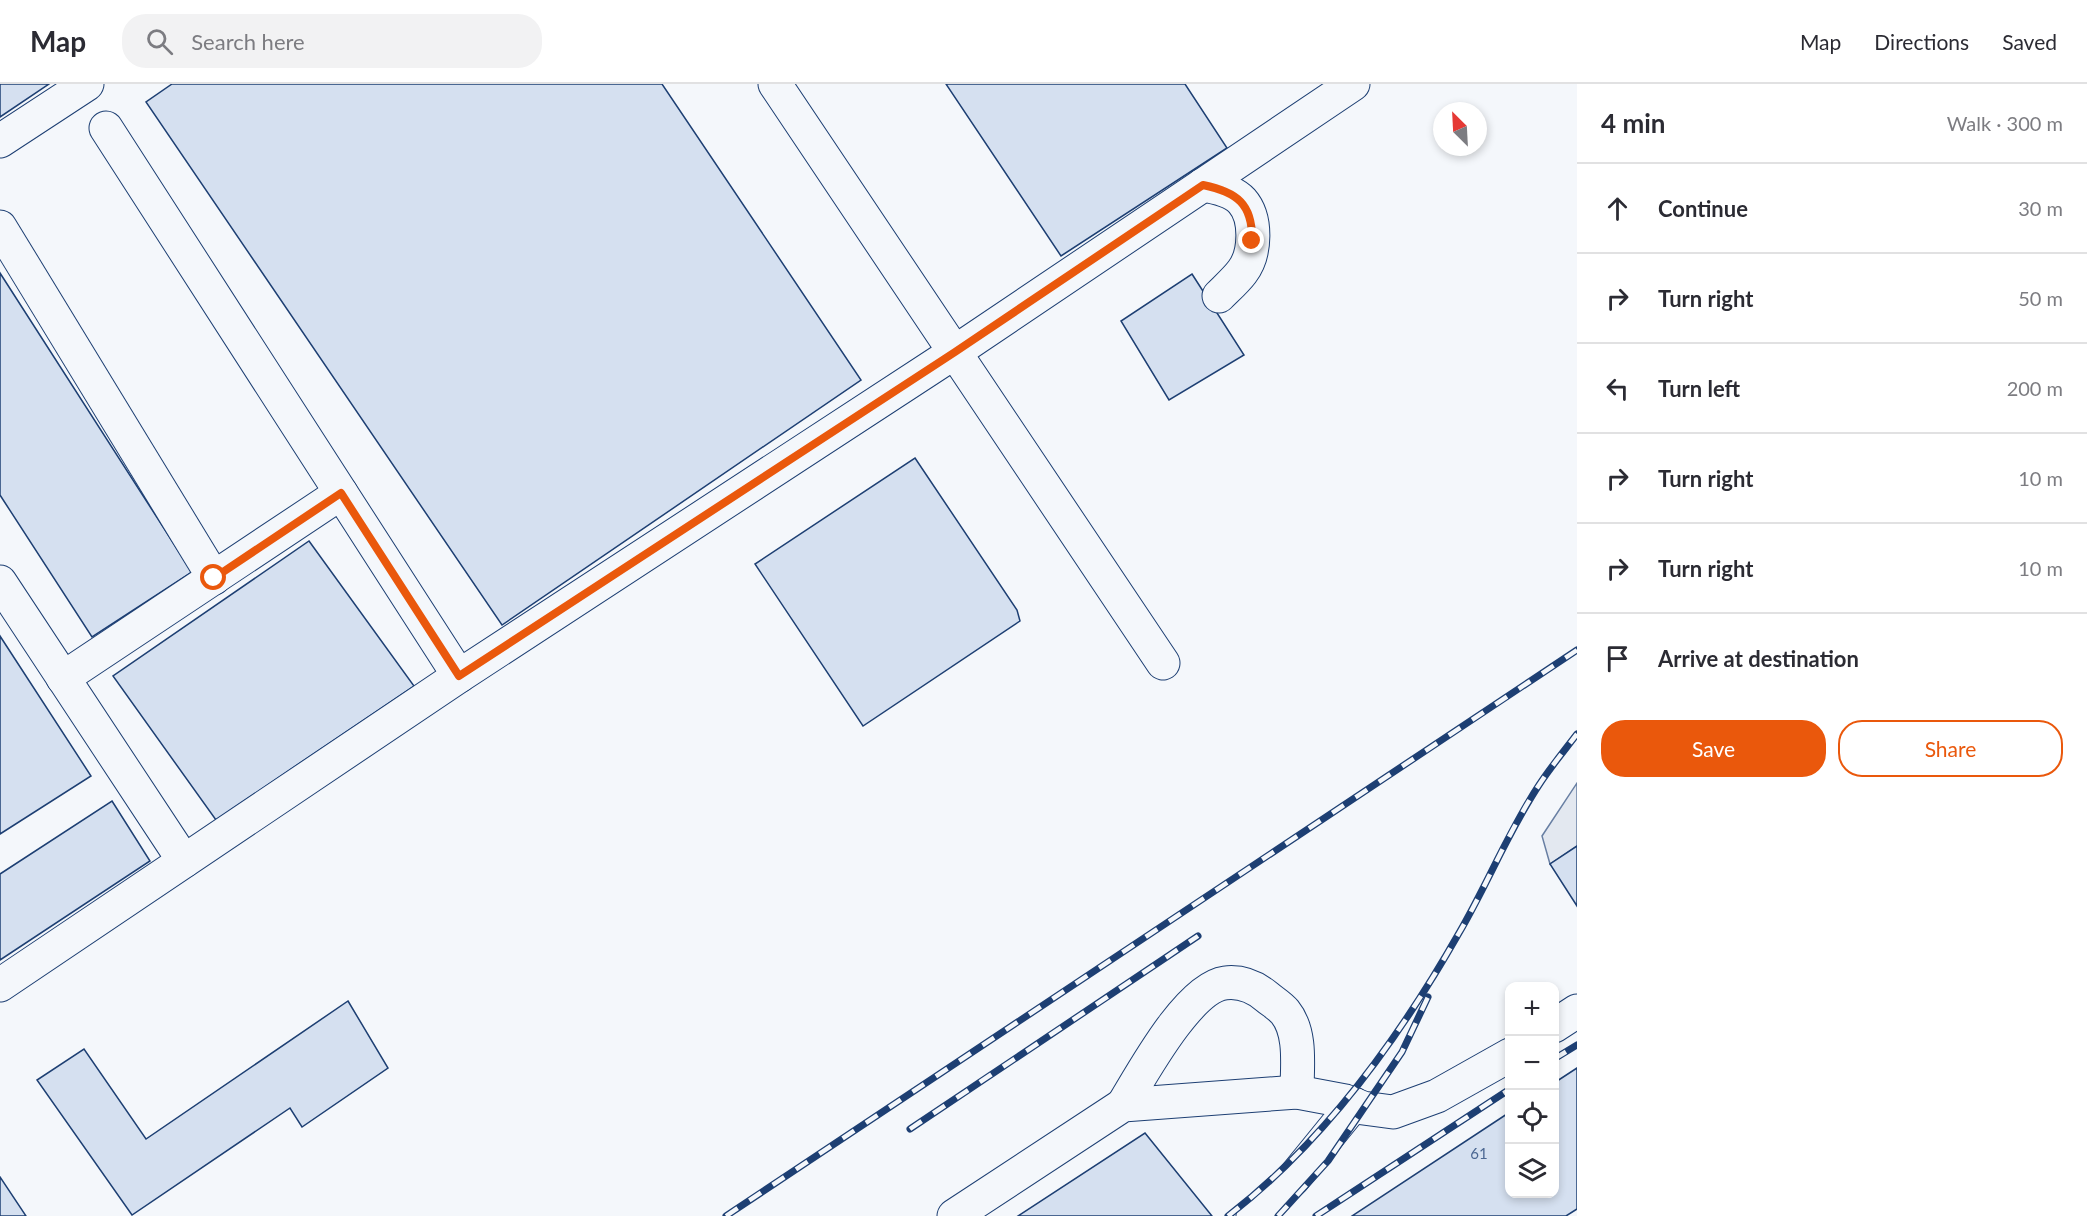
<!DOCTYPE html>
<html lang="en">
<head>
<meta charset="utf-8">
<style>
  body { margin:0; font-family:Lato,sans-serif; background:#f2f2f3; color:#2b2b33 }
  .controls { position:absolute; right:18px; bottom:18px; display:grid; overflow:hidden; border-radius:12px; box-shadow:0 3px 9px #0003 }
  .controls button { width:54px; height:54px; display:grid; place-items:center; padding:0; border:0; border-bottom:2px solid #e1e1e2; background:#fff; color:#2b2b33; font:30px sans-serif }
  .compass { position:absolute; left:1433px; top:18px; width:54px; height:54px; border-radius:50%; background:#fff; box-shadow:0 3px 9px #0003; rotate:336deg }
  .stop { position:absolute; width:18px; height:18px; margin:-14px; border:4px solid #ea580c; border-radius:50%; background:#fff }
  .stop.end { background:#ea580c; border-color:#fff; box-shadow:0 2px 6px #0008 }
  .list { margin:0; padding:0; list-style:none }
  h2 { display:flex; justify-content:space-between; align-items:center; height:78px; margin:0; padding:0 24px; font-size:26px }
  h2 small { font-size:20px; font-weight:400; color:#7c7c81 }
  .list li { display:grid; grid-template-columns:39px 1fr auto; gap:18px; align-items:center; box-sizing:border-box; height:90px; padding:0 24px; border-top:2px solid #e1e1e2 }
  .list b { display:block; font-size:22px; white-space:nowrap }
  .list em { font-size:20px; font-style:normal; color:#7c7c81 }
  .actions { display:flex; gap:12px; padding:18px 24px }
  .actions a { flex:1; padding:14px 0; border:2px solid #ea580c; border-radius:24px; text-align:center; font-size:21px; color:#ea580c }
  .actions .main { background:#ea580c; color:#fff }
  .icon { flex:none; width:33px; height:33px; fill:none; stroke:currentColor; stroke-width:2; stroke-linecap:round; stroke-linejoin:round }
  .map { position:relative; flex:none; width:1577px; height:1132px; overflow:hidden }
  header { display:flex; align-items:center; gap:36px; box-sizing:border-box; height:84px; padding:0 30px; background:#fff; border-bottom:2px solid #e1e1e2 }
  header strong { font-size:28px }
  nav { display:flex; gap:33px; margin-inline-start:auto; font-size:21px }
  .search { width:420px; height:54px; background:#f2f2f3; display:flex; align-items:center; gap:15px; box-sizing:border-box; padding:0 21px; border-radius:24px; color:#7c7c81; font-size:22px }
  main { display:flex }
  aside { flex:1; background:#fff }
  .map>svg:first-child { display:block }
  .parking { fill:#e3e8f0; stroke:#687fa3; stroke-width:1.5 }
  .building { fill:#d5e0f0; stroke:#1d3f73; stroke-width:1.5 }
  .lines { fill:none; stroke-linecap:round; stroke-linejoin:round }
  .minor-casing { stroke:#1d3f73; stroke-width:35 }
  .minor { stroke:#f4f7fb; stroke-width:33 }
  .rail-casing { stroke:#1d3f73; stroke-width:7 }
  .rail { stroke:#f4f7fb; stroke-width:4.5; stroke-dasharray:14; stroke-linecap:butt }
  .route { stroke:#ea580c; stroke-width:8 }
  .labels { text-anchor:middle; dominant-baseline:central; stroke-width:4.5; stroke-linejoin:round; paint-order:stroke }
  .number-label { font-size:15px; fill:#4b6792 }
</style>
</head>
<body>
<header>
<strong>Map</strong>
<div class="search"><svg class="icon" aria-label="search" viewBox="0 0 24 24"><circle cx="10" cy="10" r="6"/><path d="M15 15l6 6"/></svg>Search here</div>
<nav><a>Map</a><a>Directions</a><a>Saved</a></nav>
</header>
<main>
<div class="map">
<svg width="1577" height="1132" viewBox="0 0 1577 1132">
  <rect width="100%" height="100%" fill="#f4f7fb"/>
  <polygon class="parking" points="1577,699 1577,762 1550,780 1542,752"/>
  <g class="building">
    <polygon points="0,0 49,0 0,33"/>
    <polygon points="172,0 662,0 861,296 502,541 146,18"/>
    <polygon points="946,0 1185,0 1227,64 1061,172"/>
    <polygon points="0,189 192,488 92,553 0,411"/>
    <polygon points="1192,190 1244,271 1169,316 1121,237"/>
    <polygon points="915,374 1017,526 1020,537 863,642 755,480"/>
    <polygon points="309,457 414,602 216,736 113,592"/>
    <polygon points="0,552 91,692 0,750"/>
    <polygon points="112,717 150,777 0,876 0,790"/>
    <polygon points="1577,762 1577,822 1550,780"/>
    <polygon points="348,917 388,984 302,1043 290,1024 132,1131 37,996 84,965 146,1055"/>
    <polygon points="1577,984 1577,1125 1566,1132 1352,1132 1510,1028 1510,1110 1554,1110 1554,999"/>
    <polygon points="1145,1049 1212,1132 1018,1132"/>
    <polygon points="0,1093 26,1132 0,1132"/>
  </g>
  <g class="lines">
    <defs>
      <g id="minor">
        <polyline points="775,0 1163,579"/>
        <polyline points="106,44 459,592"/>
        <polyline points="0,57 87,0"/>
        <path d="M1203,101C1215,103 1233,107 1242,117C1257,134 1256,170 1242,188C1236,196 1227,204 1219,212"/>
        <polyline points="0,143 214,494"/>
        <polyline points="0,498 184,777"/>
        <polyline points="63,594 341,409"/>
        <polyline points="0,901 459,592 955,268 1353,0"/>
        <polyline points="1554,942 1577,927"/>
        <path d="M1123,1021C1142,990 1188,904 1225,899C1241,897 1255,903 1267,913C1273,918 1280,922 1285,928C1302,949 1297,983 1297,1008"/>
        <polyline points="954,1132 1123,1021 1297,1008 1345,1017 1363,1024 1393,1028 1437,1012 1510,971"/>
        <polyline points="1253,1132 1293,1095 1354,1020"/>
      </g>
    </defs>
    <use href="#minor" class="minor-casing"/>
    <use href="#minor" class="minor"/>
    <defs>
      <g id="rail">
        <polyline points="1554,975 1577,961"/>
        <polyline points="910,1045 1198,852"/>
        <polyline points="726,1132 1577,566"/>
        <path d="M1228,1132C1323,1059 1400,953 1459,849C1487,801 1508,748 1539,701C1550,684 1564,667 1577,650"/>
        <polyline points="1278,1132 1328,1077 1402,968 1428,913"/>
        <polyline points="1316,1132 1510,1005"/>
      </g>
    </defs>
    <use href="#rail" class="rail-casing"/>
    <use href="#rail" class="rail"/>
  </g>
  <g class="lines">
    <path class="route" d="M214,494L341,409L459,592L955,268L1203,101C1237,108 1253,120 1252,157"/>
  </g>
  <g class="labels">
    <g class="number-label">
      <text x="1479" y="1069">61</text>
    </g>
  </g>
</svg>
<div class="controls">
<button>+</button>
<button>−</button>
<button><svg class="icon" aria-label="locate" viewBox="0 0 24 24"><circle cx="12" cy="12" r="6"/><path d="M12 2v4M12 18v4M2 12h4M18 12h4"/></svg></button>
<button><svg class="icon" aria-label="layers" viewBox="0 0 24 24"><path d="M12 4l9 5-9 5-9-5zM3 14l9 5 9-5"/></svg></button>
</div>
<svg class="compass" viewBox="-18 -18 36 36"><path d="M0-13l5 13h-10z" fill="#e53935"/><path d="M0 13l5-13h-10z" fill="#7c7c81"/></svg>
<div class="stop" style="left:214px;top:494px"></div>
<div class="stop end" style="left:1252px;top:157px"></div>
</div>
<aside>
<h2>4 min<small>Walk · 300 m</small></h2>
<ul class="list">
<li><svg class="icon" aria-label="ahead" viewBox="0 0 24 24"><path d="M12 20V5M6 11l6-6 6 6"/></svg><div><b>Continue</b></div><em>30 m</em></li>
<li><svg class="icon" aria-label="right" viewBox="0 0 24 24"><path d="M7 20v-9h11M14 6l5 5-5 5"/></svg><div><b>Turn right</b></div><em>50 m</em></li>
<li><svg class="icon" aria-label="left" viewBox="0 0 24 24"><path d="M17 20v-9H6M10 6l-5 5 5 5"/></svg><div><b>Turn left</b></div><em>200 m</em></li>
<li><svg class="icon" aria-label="right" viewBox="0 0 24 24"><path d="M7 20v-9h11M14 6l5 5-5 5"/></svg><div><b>Turn right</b></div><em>10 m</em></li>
<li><svg class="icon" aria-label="right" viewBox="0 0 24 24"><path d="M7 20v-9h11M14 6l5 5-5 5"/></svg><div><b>Turn right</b></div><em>10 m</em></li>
<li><svg class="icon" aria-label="arrive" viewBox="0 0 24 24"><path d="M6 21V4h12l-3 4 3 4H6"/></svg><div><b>Arrive at destination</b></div></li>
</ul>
<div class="actions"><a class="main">Save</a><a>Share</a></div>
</aside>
</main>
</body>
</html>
